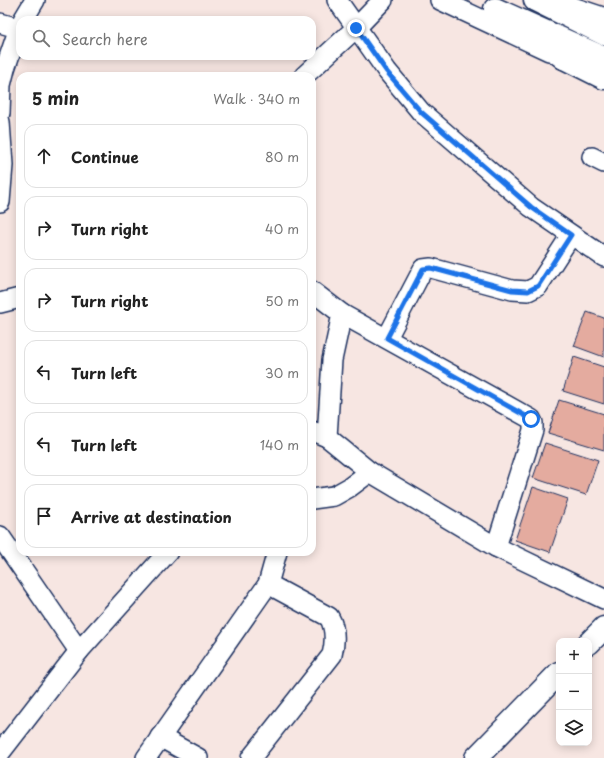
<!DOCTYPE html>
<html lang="en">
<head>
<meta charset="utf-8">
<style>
  body { margin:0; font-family:"Playpen Sans",sans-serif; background:#f6f6f6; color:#222 }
  .controls { position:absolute; right:12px; bottom:12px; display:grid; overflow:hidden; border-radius:8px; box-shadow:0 2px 10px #0003 }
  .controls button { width:36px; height:36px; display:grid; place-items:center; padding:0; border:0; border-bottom:1px solid #e0e0e0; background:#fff; color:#222; font:20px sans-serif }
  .stop { position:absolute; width:12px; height:12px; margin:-9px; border:3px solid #1a73e8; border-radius:50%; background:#fff }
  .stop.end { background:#1a73e8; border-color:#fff; box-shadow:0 1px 4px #0008 }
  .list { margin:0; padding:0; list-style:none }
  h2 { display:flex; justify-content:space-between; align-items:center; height:52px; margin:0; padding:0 16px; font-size:17px }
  h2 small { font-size:13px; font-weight:400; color:#767676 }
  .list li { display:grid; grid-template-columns:26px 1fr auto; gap:12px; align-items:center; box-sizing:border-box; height:64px; margin:0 8px 8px; padding:0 8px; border:1px solid #e0e0e0; border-radius:12px }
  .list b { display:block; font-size:15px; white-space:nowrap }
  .list em { font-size:13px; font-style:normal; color:#767676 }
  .icon { flex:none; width:22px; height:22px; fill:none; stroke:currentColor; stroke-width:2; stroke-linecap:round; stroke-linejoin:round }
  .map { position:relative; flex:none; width:604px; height:758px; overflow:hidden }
  .search { position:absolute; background:#fff; box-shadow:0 2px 10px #0003; left:16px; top:16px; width:300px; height:44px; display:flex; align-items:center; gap:10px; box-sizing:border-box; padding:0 14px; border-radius:12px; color:#767676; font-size:15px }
  .panel { position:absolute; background:#fff; box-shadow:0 2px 10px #0003; left:16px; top:72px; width:300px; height:484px; border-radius:12px }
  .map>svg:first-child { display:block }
  .building { fill:#e4ab9f; stroke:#1b2f5e }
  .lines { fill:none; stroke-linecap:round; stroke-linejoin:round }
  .minor-casing { stroke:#1b2f5e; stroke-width:22 }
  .major-casing { stroke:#1b2f5e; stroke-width:25 }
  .highway-casing { stroke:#1b2f5e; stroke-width:25 }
  .minor { stroke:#fff; stroke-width:19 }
  .major { stroke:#fff; stroke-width:22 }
  .highway { stroke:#fff; stroke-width:22 }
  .route { stroke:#1a73e8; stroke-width:5 }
</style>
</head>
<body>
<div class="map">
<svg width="604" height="758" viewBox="0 0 604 758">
  <rect width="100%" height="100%" fill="#f7e6e2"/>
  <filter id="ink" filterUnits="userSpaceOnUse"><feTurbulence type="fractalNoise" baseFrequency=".025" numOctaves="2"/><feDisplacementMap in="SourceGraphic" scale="8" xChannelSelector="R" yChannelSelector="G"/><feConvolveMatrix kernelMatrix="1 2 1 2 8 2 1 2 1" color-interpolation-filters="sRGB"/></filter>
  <g filter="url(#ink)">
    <g class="building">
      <polygon points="587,312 604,318 604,357 574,346"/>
      <polygon points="574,357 604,367 604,404 563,391"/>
      <polygon points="559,400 604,414 604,450 548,433"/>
      <polygon points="545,443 598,460 586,495 533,478"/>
      <polygon points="533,487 568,499 550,552 515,540"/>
    </g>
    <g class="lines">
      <defs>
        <g id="minor">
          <polyline points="337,0 387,71 421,112 531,207 604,257"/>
          <polyline points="440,0 549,51"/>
          <polyline points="23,20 35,0"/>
          <polyline points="0,23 18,28"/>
          <polyline points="304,76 356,28 383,0"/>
          <polyline points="0,113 1,85 5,69 20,25"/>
          <polyline points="0,122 3,165 0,202"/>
          <polyline points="592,157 604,163"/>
          <polyline points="312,291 342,314 531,419 533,423 533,430 496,547"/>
          <polyline points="0,303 20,298"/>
          <polyline points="387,338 423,269 431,268 512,290 528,291 538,286 571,235"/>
          <polyline points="312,431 327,437 332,360 342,314"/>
          <polyline points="327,437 370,472 496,547 604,599"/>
          <polyline points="312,499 334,496 350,487 370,472"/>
          <polyline points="0,536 79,651"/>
          <polyline points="160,737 198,758"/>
          <polyline points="0,753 79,651 168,552"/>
          <polyline points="146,758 268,584 277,552"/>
          <path d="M251,758L332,655C335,643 336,629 329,617L268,584"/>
        </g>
        <g id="major">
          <polyline points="562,5 604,19"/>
          <polyline points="564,58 604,78"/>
          <polyline points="589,643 604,628"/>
          <polyline points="476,758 559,673"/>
        </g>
        <g id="highway">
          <polyline points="535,0 604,34"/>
          <polyline points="495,9 604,58"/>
          <polyline points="537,38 564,58"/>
        </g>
      </defs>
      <use href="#minor" class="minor-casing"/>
      <use href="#major" class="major-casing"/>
      <use href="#highway" class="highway-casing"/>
      <use href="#minor" class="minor"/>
      <use href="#major" class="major"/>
      <use href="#highway" class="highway"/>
    </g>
  </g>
  <g class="lines" filter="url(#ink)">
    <polyline class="route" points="356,28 387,72 421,112 531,207 571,235 538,286 528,291 512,290 431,268 423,269 387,338 531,419"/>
  </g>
</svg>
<div class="controls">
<button>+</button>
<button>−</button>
<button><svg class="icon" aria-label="layers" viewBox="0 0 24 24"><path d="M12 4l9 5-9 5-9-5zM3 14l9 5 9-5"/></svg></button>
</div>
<div class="stop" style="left:531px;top:419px"></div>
<div class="stop end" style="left:356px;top:28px"></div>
<div class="search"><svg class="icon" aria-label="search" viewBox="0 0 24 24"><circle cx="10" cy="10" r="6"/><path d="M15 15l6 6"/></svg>Search here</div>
<section class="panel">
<h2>5 min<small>Walk · 340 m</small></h2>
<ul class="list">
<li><svg class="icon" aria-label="ahead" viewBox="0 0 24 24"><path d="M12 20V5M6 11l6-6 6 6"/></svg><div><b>Continue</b></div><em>80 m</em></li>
<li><svg class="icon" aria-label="right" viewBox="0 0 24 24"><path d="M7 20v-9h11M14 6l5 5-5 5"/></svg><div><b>Turn right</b></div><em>40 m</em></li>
<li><svg class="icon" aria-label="right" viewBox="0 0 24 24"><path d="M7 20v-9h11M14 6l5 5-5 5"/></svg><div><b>Turn right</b></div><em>50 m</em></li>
<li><svg class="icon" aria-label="left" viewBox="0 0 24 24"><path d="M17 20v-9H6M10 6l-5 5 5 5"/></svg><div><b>Turn left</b></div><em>30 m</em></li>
<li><svg class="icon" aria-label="left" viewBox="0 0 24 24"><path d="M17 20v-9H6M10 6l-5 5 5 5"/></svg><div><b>Turn left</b></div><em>140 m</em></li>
<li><svg class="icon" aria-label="arrive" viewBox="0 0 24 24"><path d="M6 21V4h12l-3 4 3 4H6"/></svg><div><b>Arrive at destination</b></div></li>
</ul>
</section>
</div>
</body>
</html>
